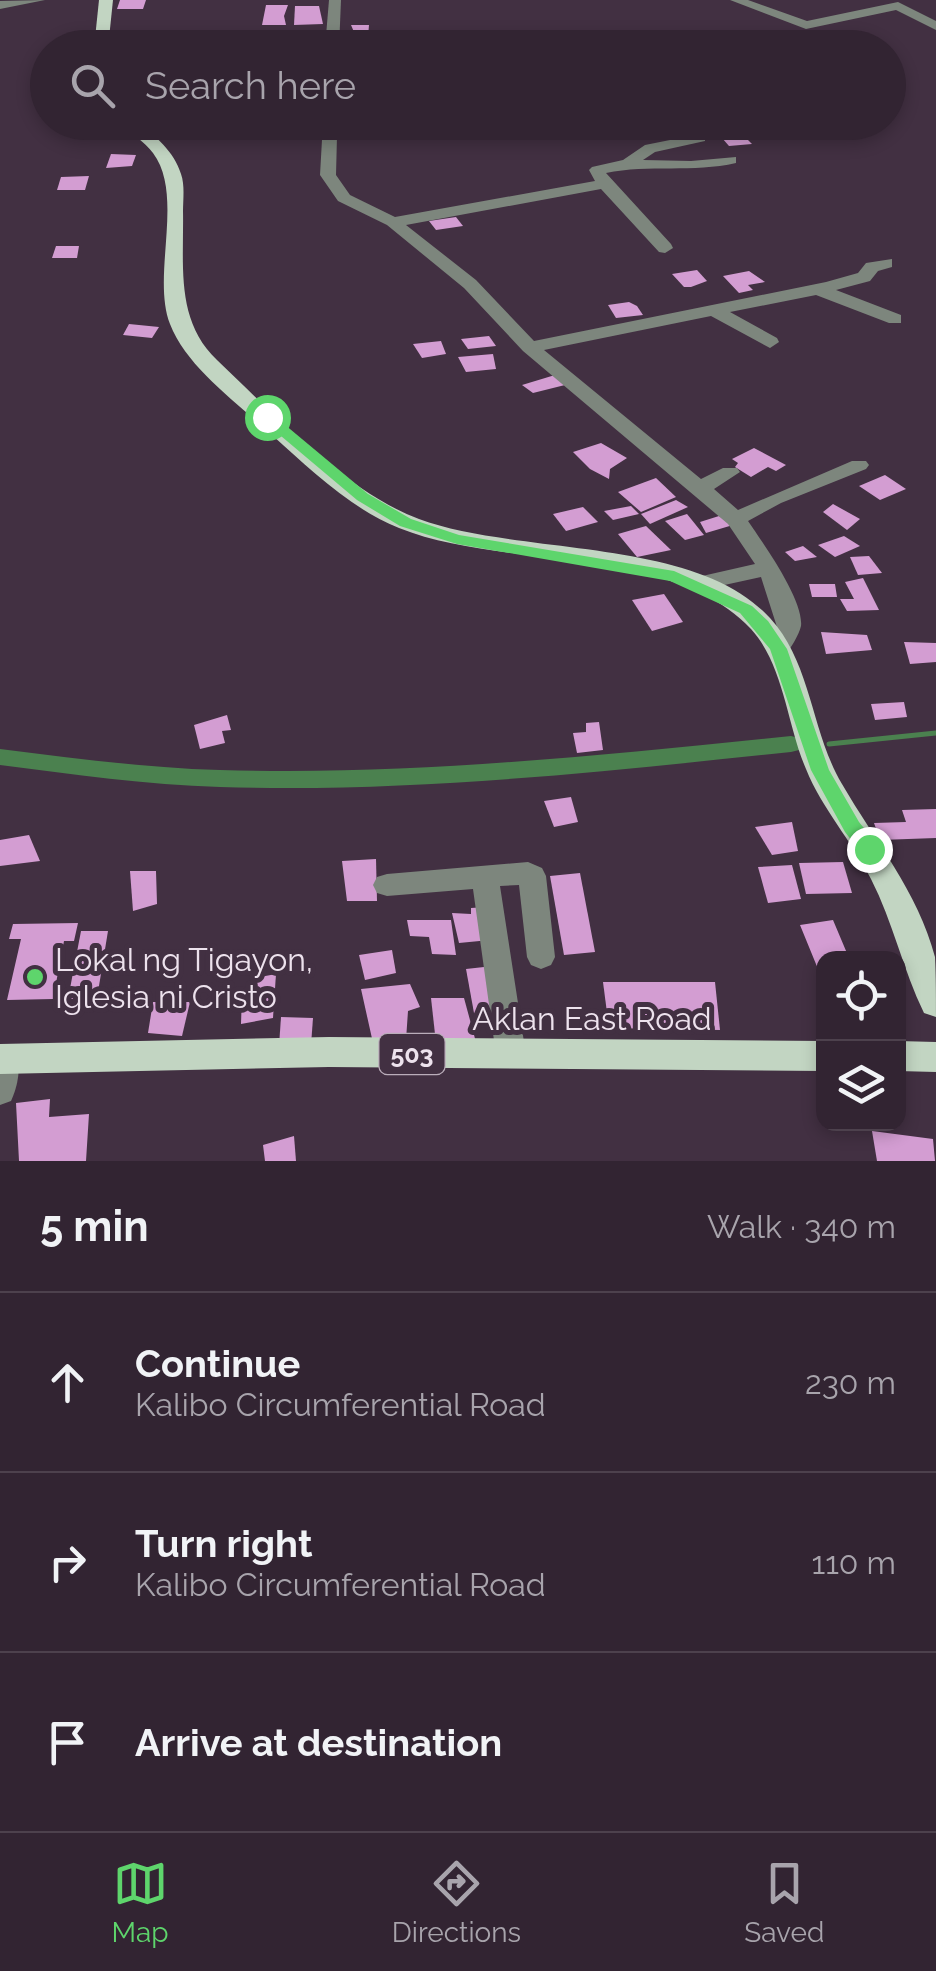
<!DOCTYPE html>
<html lang="en">
<head>
<meta charset="utf-8">
<style>
  body { margin:0; font-family:Raleway,sans-serif; background:#3a2c3a; color:#f1f3f6 }
  .controls { position:absolute; right:30px; bottom:30px; display:grid; overflow:hidden; border-radius:20px; box-shadow:0 5px 15px #0003 }
  .controls button { width:90px; height:90px; display:grid; place-items:center; padding:0; border:0; border-bottom:2px solid #4d414d; background:#322432; color:#f1f3f6; font:50px sans-serif }
  .stop { position:absolute; width:30px; height:30px; margin:-22px; border:8px solid #5ed56c; border-radius:50%; background:#fff }
  .stop.end { background:#5ed56c; border-color:#fff; box-shadow:0 2px 10px #0008 }
  .list { margin:0; padding:0; list-style:none }
  h2 { display:flex; justify-content:space-between; align-items:center; height:130px; margin:0; padding:0 40px; font-size:42px }
  h2 small { font-size:32px; font-weight:400; color:#a8a4ac }
  .list li { display:grid; grid-template-columns:65px 1fr auto; gap:30px; align-items:center; box-sizing:border-box; height:180px; padding:0 40px; border-top:2px solid #4d414d }
  .list b { display:block; font-size:38px; white-space:nowrap }
  .list p { margin:0; font-size:32px; white-space:nowrap; color:#a8a4ac }
  .list em { font-size:32px; font-style:normal; color:#a8a4ac }
  .icon { flex:none; width:55px; height:55px; fill:none; stroke:currentColor; stroke-width:2; stroke-linecap:round; stroke-linejoin:round }
  .map { position:relative; flex:none; width:936px; height:1161px; overflow:hidden }
  .search { position:absolute; background:#322432; box-shadow:0 5px 15px #0003; left:30px; right:30px; top:30px; height:110px; display:flex; align-items:center; gap:25px; box-sizing:border-box; padding:0 35px; border-radius:55px; color:#a8a4ac; font-size:38px }
  .sheet { height:670px; background:#322432 }
  nav { display:flex; justify-content:space-around; align-items:center; box-sizing:border-box; height:140px; border-top:2px solid #4d414d; background:#322432; font-size:28px; color:#a8a4ac }
  nav a { display:grid; justify-items:center; gap:5px }
  nav .on { color:#5ed56c }
  .map>svg:first-child { display:block }
  .lines { fill:none; stroke-linecap:round; stroke-linejoin:round }
  .stream { stroke:#4b814f; stroke-width:5 }
  .canal { fill:#4b814f; fill-rule:evenodd }
  .building { fill:#d39dd2 }
  .minor { fill:#7d867d; fill-rule:evenodd }
  .major { fill:#c2d5c2; fill-rule:evenodd }
  .route { fill:#5ed56c }
  .poi-dot { fill:#5ed56c; stroke:#423042; stroke-width:4 }
  .labels { text-anchor:middle; dominant-baseline:central; stroke-width:10; stroke-linejoin:round; paint-order:stroke }
  .shield { fill:#423042; stroke:#baadba; stroke-width:2.5 }
  .shield-label { font-size:25px; font-weight:bold; fill:#ede2ed }
  .near-poi-label { font-size:32px; fill:#ede2ed; stroke:#423042; text-anchor:start }
  .near-street-label { font-size:32px; fill:#ede2ed; stroke:#423042 }
</style>
</head>
<body>
<div class="map">
<svg width="936" height="1161" viewBox="0 0 936 1161">
  <rect width="100%" height="100%" fill="#423042"/>
  <g class="lines">
    <polyline class="stream" points="829,744 936,733"/>
    <path class="canal" d="M791,736L799,738L802,744L799,750L791,752C602,772 411,793 220,787C146,785 73,774 0,765V749C73,758 146,768 220,770C411,776 602,755 791,736Z"/>
  </g>
  <g class="building">
    <polygon points="120,0 146,0 143,9 117,9"/>
    <polygon points="266,5 288,5 284,16 286,25 262,25"/>
    <polygon points="295,6 319,6 323,24 294,25"/>
    <polygon points="351,25 369,25 368,37 342,37 339,33 354,32"/>
    <polygon points="740,132 752,144 729,146 722,138"/>
    <polygon points="111,154 136,155 132,166 106,168"/>
    <polygon points="89,176 85,190 57,190 61,177"/>
    <polygon points="456,217 463,226 436,230 429,221"/>
    <polygon points="56,246 79,246 77,258 52,258"/>
    <polygon points="697,270 707,281 691,287 684,287 672,274"/>
    <polygon points="749,271 765,282 748,285 753,290 739,293 723,276"/>
    <polygon points="629,302 637,306 643,315 616,318 608,305"/>
    <polygon points="129,324 159,327 152,338 123,335"/>
    <polygon points="489,336 496,346 468,349 461,339"/>
    <polygon points="441,341 446,354 422,358 413,344"/>
    <polygon points="493,354 496,369 466,372 458,357"/>
    <polygon points="555,375 565,385 533,393 522,385"/>
    <polygon points="601,443 627,458 610,469 609,479 590,469 573,452"/>
    <polygon points="754,448 786,465 776,471 768,467 751,477 735,467 738,463 732,459"/>
    <polygon points="885,475 906,489 880,500 859,486"/>
    <polygon points="656,478 676,497 641,512 618,492"/>
    <polygon points="676,500 688,507 650,524 641,514"/>
    <polygon points="833,504 860,519 847,530 823,512"/>
    <polygon points="631,506 639,514 613,520 604,511"/>
    <polygon points="583,507 598,522 566,531 553,514"/>
    <polygon points="687,514 704,535 685,540 665,521"/>
    <polygon points="719,516 733,525 706,533 700,522"/>
    <polygon points="646,526 671,550 637,557 618,534"/>
    <polygon points="844,536 860,546 835,557 818,545"/>
    <polygon points="803,546 817,557 795,561 785,552"/>
    <polygon points="869,556 882,573 858,575 850,557"/>
    <polygon points="863,578 879,610 847,611 840,599 854,599 845,582"/>
    <polygon points="809,584 835,584 837,597 812,597"/>
    <polygon points="664,594 683,622 652,631 632,600"/>
    <polygon points="821,632 867,635 872,650 826,654"/>
    <polygon points="904,642 936,643 936,662 910,664"/>
    <polygon points="904,702 907,717 875,720 871,704"/>
    <polygon points="227,715 231,730 222,731 225,743 200,749 194,725"/>
    <polygon points="599,722 603,750 577,753 573,733 586,732 586,723"/>
    <polygon points="571,797 578,822 554,827 544,801"/>
    <polygon points="936,809 936,838 880,840 874,823 906,822 902,810"/>
    <polygon points="792,822 798,851 772,855 755,827"/>
    <polygon points="29,835 40,861 0,866 0,840"/>
    <polygon points="376,859 377,901 347,901 342,861"/>
    <polygon points="843,862 852,893 806,894 799,863"/>
    <polygon points="792,865 801,899 768,903 758,867"/>
    <polygon points="130,871 156,871 157,904 133,911"/>
    <polygon points="580,873 595,952 564,955 550,876"/>
    <polygon points="486,907 490,940 459,943 452,913 471,914 471,908"/>
    <polygon points="407,920 451,920 456,955 432,954 429,937 410,936"/>
    <polygon points="833,920 849,958 824,958 824,968 818,969 800,925"/>
    <polygon points="78,923 74,941 64,941 53,999 7,1000 21,939 9,939 13,924"/>
    <polygon points="81,931 108,931 97,998 68,999"/>
    <polygon points="392,950 396,973 365,980 359,955"/>
    <polygon points="493,966 502,1022 476,1024 466,969"/>
    <polygon points="276,974 273,1018 241,1024 242,993 260,977"/>
    <polygon points="603,982 715,982 720,1030 609,1028"/>
    <polygon points="410,984 420,1007 408,1011 406,1040 373,1043 361,989"/>
    <polygon points="431,998 464,998 477,1046 436,1043"/>
    <polygon points="153,1002 190,1002 182,1036 148,1033"/>
    <polygon points="281,1017 313,1018 311,1045 279,1046"/>
    <polygon points="50,1099 49,1117 89,1114 86,1161 19,1161 16,1103"/>
    <polygon points="872,1131 933,1139 935,1161 877,1161"/>
    <polygon points="294,1136 296,1161 265,1161 263,1145"/>
  </g>
  <g class="lines">
    <g class="minor">
      <polygon points="45,0 0,9 0,1"/>
      <polygon points="329,0 341,0 339,48 325,48"/>
      <polygon points="730,0 748,0 807,21 898,2 936,21 936,30 896,10 806,29"/>
      <path d="M323,122H337V127L459,124L461,127L454,131L337,136L336,175L350,195L395,217L595,181L589,170L592,167L623,160L645,145L700,134L705,135V141L655,152L643,160L691,161L736,157V163C693,173 649,164 606,173L671,244L673,248L665,253L659,252L601,189L406,225L476,280L534,341L826,282L858,273L866,263L892,259V267L878,271L870,281L836,290L901,315V323H889L816,295L730,312L777,338L779,342L770,348L711,316L544,350L701,479L723,468H737L740,472L714,489L738,510L852,461H866L869,465L866,469L781,503L748,521C763,543 804,600 801,626C799,635 791,647 786,655H770L766,649L777,627L761,577L697,591L686,584L689,579L755,564L728,524L523,351L464,288L387,225L338,201L320,175Z"/>
      <polygon points="528,862 542,868 546,876 555,957 551,965 541,969 531,965 527,957 519,885 500,886 526,1055 522,1064 511,1068 500,1064 496,1055 473,889 387,896 377,893 373,885 377,877 387,874"/>
      <path d="M4,1046L15,1049C22,1065 18,1086 11,1101L0,1105V1047Z"/>
    </g>
    <g class="major">
      <polygon points="99,0 113,0 108,48 94,48"/>
      <path d="M120,122H138C156,137 174,151 181,174C185,185 183,200 183,211C184,265 175,320 217,360C273,413 346,492 419,519C519,556 696,536 770,618C812,664 811,732 842,784C875,841 918,892 935,957C936,975 936,998 936,1017L924,1013C903,970 893,922 871,879C852,841 822,809 806,769C787,725 784,665 751,629C672,544 503,570 399,528C351,509 310,469 272,435C238,403 187,368 170,324C151,275 185,196 153,153C145,142 130,133 120,122Z"/>
      <polygon points="329,1037 824,1041 824,1071 329,1067 0,1074 0,1044"/>
      <polygon points="898,1041 936,1042 936,1072 898,1071"/>
    </g>
  </g>
  <polygon class="route" points="262,414 272,414 368,494 411,519 459,535 674,571 752,606 768,621 787,649 829,770 859,822 876,843 876,854 862,854 845,832 811,770 770,649 740,613 670,581 457,544 400,526 357,500 262,420"/>
  <circle class="poi-dot" cx="35" cy="977" r="10"/>
  <g class="labels">
    <rect class="shield" x="379.5" y="1034" width="65" height="40" rx="8"/>
    <g class="shield-label">
      <text x="412" y="1054">503</text>
    </g>
    <g class="near-poi-label">
      <text x="55" y="959">Lokal ng Tigayon,<tspan x="55" dy="37">Iglesia ni Cristo</tspan></text>
    </g>
    <g class="near-street-label">
      <text x="592" y="1018">Aklan East Road</text>
    </g>
  </g>
</svg>
<div class="controls">
<button><svg class="icon" aria-label="locate" viewBox="0 0 24 24"><circle cx="12" cy="12" r="6"/><path d="M12 2v4M12 18v4M2 12h4M18 12h4"/></svg></button>
<button><svg class="icon" aria-label="layers" viewBox="0 0 24 24"><path d="M12 4l9 5-9 5-9-5zM3 14l9 5 9-5"/></svg></button>
</div>
<div class="stop" style="left:267px;top:417px"></div>
<div class="stop end" style="left:869px;top:849px"></div>
<div class="search"><svg class="icon" aria-label="search" viewBox="0 0 24 24"><circle cx="10" cy="10" r="6"/><path d="M15 15l6 6"/></svg>Search here</div>
</div>
<section class="sheet">
<h2>5 min<small>Walk · 340 m</small></h2>
<ul class="list">
<li><svg class="icon" aria-label="ahead" viewBox="0 0 24 24"><path d="M12 20V5M6 11l6-6 6 6"/></svg><div><b>Continue</b><p>Kalibo Circumferential Road</p></div><em>230 m</em></li>
<li><svg class="icon" aria-label="right" viewBox="0 0 24 24"><path d="M7 20v-9h11M14 6l5 5-5 5"/></svg><div><b>Turn right</b><p>Kalibo Circumferential Road</p></div><em>110 m</em></li>
<li><svg class="icon" aria-label="arrive" viewBox="0 0 24 24"><path d="M6 21V4h12l-3 4 3 4H6"/></svg><div><b>Arrive at destination</b></div></li>
</ul>
</section>
<nav>
<a class="on"><svg class="icon" aria-label="map" viewBox="0 0 24 24"><path d="M3 6l6-2 6 2 6-2v14l-6 2-6-2-6 2zM9 4v14M15 6v14"/></svg>Map</a>
<a><svg class="icon" aria-label="directions" viewBox="0 0 24 24"><path d="M12 3l9 9-9 9-9-9zM9 14v-3h6M13 9l2 2-2 2"/></svg>Directions</a>
<a><svg class="icon" aria-label="saved" viewBox="0 0 24 24"><path d="M7 4h10v16l-5-4-5 4z"/></svg>Saved</a>
</nav>
</body>
</html>
